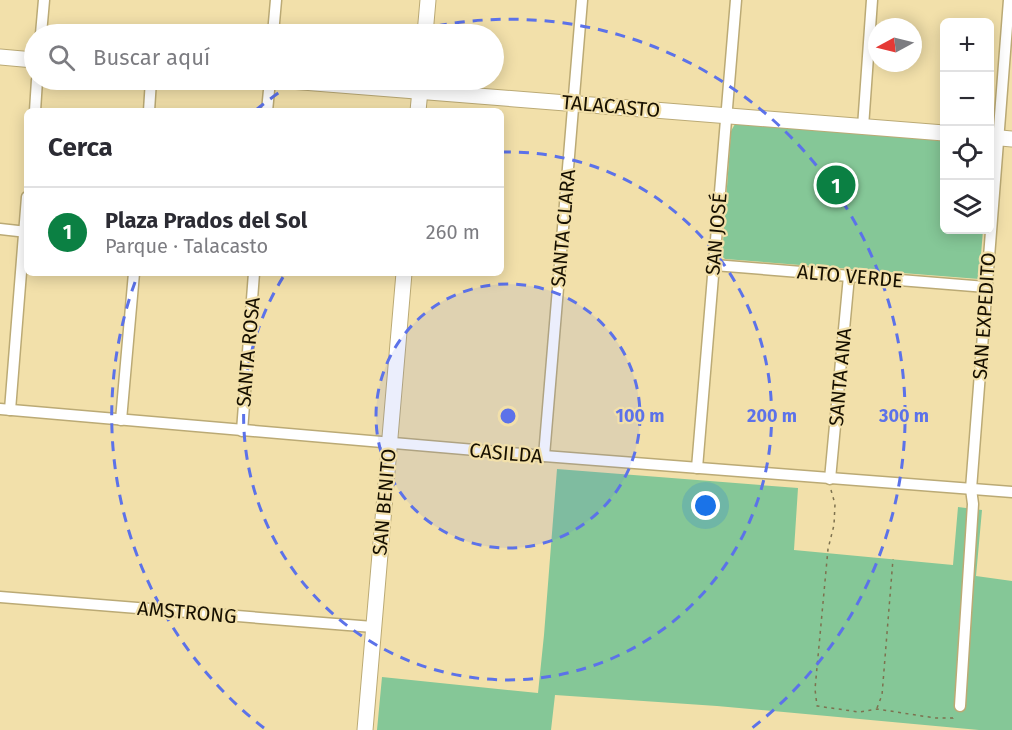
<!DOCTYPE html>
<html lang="es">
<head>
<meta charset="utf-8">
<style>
  body { margin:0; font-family:"Fira Sans",sans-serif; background:#f7f7f7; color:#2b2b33 }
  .controls { position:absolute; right:18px; top:18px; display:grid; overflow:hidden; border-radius:9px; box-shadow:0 3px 15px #0003 }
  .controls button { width:54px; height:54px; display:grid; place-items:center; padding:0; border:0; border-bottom:2px solid #e1e1e2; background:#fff; color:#2b2b33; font:30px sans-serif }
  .compass { position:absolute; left:868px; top:18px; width:54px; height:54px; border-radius:50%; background:#fff; box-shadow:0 3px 15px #0003; rotate:263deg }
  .you { position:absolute; left:706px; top:506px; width:21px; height:21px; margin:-15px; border:4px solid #fff; border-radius:50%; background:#1a73e8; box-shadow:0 0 0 9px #1a73e833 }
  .badge { display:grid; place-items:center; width:39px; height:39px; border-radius:50%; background:#0b8043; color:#fff; font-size:20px; font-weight:700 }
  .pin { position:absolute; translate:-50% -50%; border:3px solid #fff; box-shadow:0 2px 6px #0006 }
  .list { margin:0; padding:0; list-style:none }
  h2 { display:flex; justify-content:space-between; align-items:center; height:78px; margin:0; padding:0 24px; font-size:26px }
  h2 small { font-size:20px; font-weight:400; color:#7c7c81 }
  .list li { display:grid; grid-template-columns:39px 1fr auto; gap:18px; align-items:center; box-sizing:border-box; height:90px; padding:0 24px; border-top:2px solid #e1e1e2 }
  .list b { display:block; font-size:22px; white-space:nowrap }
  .list p { margin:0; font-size:20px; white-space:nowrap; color:#7c7c81 }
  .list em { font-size:20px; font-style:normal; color:#7c7c81 }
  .icon { flex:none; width:33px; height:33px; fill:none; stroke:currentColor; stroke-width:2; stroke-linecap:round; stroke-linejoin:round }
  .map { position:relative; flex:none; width:1012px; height:730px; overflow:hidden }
  .search { position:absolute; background:#fff; box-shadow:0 3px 15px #0003; left:24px; top:24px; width:480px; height:66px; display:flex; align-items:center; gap:15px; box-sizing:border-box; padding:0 21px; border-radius:33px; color:#7c7c81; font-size:22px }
  .panel { position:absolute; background:#fff; box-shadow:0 3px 15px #0003; left:24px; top:108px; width:480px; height:168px; border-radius:9px }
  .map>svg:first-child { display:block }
  .green { fill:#85c797 }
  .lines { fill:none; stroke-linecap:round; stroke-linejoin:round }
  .street-casing { stroke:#bbaa75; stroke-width:13 }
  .secondary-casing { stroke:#bbaa75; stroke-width:17 }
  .path { stroke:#7d714f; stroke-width:1.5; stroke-dasharray:3 4.5; stroke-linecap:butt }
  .street { stroke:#fff; stroke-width:10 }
  .secondary { stroke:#fff; stroke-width:15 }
  .ring { fill:none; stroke:#5c72e9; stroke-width:3; stroke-dasharray:10 8 }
  .labels { text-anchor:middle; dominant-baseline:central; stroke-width:4.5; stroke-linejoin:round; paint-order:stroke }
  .street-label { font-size:20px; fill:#171000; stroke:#f2e0aa }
  .centre { fill:#5c72e9; stroke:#f2e0aa; stroke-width:3 }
  .ring-label { font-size:18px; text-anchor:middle; font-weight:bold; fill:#5c72e9; stroke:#f2e0aa; stroke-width:4.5; stroke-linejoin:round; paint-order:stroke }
</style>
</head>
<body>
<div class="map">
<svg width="1012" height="730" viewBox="0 0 1012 730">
  <rect width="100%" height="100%" fill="#f2e0aa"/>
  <g class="green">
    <polygon points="740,123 944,141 944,230 983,230 979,279 725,259 722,256 731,131 735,124"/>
    <polygon points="557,469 798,488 794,550 953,565 958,507 982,510 976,576 1012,581 1012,730 979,730 717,706 555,695 551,730 377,730 382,677 538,693 544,635"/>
  </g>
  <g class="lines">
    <defs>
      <g id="street">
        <polyline points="41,34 44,0"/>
        <polyline points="273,34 276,0"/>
        <polyline points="35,111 37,80"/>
        <polyline points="149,111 151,80"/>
        <polyline points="267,111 270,80"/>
        <polyline points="863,127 872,0"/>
        <polyline points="0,229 27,232"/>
        <polyline points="714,265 986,287"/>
        <polyline points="0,409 544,456 1012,492"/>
        <polyline points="10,410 27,197"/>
        <polyline points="121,420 134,273"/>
        <polyline points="242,431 254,273"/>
        <polyline points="544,456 582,0"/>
        <polyline points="697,468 736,0"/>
        <polyline points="830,479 849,276"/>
        <polyline points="0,597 373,627"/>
        <polyline points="960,706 973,504 971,489 1009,0"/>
      </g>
      <g id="secondary">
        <polyline points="425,34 428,0"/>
        <polyline points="0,57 34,60"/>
        <polyline points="277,80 944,133"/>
        <polyline points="418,111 421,80"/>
        <polyline points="990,137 1012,139"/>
        <polyline points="365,730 404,273"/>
      </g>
    </defs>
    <use href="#street" class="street-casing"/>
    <use href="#secondary" class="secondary-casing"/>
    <g class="path">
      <polyline points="831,490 835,504 834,525 828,549 815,689 817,706 859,712 877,709 935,718 953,718 955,715"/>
      <polyline points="877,708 882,695 893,559"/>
    </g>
    <use href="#street" class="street"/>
    <use href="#secondary" class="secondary"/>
  </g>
  <circle cx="508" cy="416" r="132" fill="#5c72e9" fill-opacity=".12"/>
  <g class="ring">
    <circle cx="508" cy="416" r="132"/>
    <path d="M501 152A264 264 0 1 1 285 274"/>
    <path d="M264 728A396 396 0 0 1 138 274M256 110A396 396 0 0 1 298 80M402 34A396 396 0 0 1 752 728"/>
  </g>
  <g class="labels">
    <g class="street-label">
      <text transform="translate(611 106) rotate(5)">TALACASTO</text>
      <text transform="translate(563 228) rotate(-85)">SANTA CLARA</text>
      <text transform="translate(716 234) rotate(-85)">SAN JOSÉ</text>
      <text transform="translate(850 276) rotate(5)">ALTO VERDE</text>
      <text transform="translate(984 316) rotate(-86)">SAN EXPEDITO</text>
      <text transform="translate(248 352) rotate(-85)">SANTA ROSA</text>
      <text transform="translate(840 377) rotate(-85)">SANTA ANA</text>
      <text transform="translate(506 453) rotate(5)">CASILDA</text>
      <text transform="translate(384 502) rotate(-85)">SAN BENITO</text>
      <text transform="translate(187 612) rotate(5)">AMSTRONG</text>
    </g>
  </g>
  <circle cx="508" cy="416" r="9" class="centre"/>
  <g class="ring-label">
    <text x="640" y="422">100 m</text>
    <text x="772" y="422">200 m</text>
    <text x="904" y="422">300 m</text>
  </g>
</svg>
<div class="controls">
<button>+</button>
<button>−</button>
<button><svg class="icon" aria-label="locate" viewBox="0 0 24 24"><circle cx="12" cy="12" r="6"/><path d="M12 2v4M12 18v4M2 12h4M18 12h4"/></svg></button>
<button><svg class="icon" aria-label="layers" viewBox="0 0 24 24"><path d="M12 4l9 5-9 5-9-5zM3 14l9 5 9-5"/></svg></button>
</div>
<svg class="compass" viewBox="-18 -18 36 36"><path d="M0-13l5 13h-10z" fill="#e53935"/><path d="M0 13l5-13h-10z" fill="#7c7c81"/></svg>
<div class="you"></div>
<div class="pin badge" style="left:836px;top:185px">1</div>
<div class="search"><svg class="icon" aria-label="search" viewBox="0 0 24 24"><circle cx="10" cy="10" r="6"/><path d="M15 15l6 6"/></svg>Buscar aquí</div>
<section class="panel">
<h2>Cerca<small></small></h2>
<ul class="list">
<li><span class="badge">1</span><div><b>Plaza Prados del Sol</b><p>Parque · Talacasto</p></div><em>260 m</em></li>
</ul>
</section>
</div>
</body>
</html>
